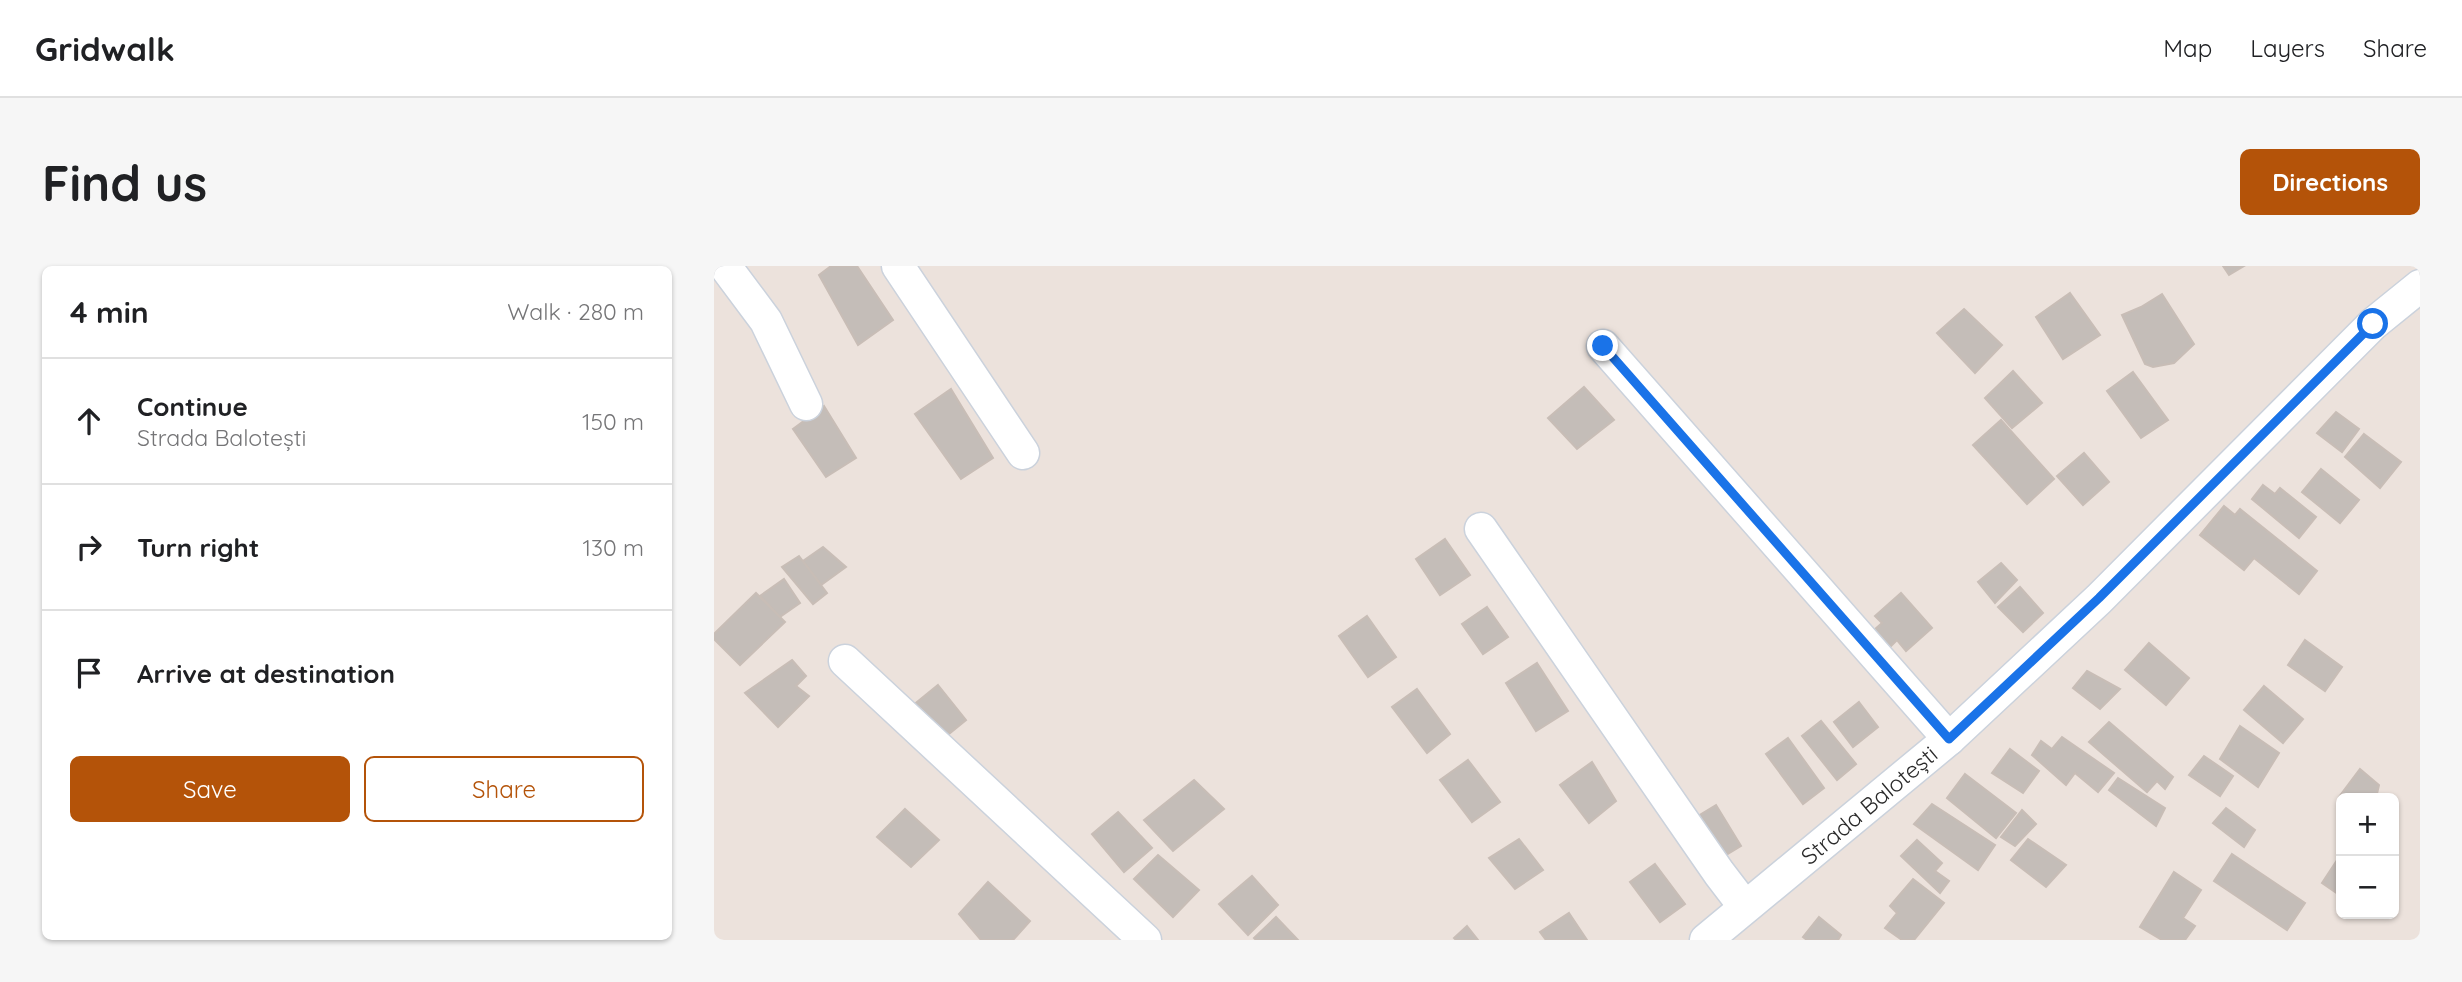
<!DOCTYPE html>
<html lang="en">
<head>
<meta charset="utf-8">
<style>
  body { margin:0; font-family:Quicksand,sans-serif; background:#f6f6f6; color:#202124 }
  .controls { position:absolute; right:21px; bottom:21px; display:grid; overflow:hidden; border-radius:10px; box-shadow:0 2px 5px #0004 }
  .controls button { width:63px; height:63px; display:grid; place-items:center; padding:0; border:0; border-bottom:2px solid #e0e0e0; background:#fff; color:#202124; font:35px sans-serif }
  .stop { position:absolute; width:21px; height:21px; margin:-16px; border:5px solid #1a73e8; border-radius:50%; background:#fff }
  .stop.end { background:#1a73e8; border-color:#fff; box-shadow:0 2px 7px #0008 }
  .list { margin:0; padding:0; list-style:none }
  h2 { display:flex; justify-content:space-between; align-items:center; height:91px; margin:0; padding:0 28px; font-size:30px }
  h2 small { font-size:23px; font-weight:400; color:#757577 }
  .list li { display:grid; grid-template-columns:46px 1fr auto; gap:21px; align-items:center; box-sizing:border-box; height:126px; padding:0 28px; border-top:2px solid #e0e0e0 }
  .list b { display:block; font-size:26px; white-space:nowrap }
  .list p { margin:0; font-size:23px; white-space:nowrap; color:#757577 }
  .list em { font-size:23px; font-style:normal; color:#757577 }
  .actions { display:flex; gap:14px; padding:21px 28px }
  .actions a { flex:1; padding:16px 0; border:2px solid #b45309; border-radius:10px; text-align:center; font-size:24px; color:#b45309 }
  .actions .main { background:#b45309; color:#fff }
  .icon { flex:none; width:38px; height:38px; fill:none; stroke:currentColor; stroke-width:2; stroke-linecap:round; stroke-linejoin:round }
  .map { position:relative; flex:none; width:1706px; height:674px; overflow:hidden; border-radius:10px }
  header { display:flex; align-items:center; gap:42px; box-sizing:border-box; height:98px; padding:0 35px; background:#fff; border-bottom:2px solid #e0e0e0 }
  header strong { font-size:33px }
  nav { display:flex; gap:38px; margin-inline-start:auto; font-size:24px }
  .intro { display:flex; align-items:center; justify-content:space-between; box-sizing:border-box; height:168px; padding:0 42px }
  h1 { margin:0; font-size:49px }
  .button { padding:18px 32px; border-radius:10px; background:#b45309; color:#fff; font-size:24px; font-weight:700 }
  main { display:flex; gap:42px; padding:0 42px }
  aside { flex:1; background:#fff; border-radius:10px; box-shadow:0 2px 5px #0004 }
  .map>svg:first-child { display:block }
  .building { fill:#c4bdb8; stroke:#c8bdb6; stroke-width:2 }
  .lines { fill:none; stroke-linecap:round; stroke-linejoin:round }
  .street-casing { stroke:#cbd2dc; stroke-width:35 }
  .street { stroke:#fff; stroke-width:32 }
  .route { stroke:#1a73e8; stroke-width:9 }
  .labels { text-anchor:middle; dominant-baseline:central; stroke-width:5; stroke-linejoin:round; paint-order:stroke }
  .street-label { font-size:23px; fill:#2a2a2a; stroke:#fff }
</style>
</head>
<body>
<header>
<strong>Gridwalk</strong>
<nav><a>Map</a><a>Layers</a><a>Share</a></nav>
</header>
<div class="intro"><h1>Find us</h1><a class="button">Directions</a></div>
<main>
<aside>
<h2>4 min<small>Walk · 280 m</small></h2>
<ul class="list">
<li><svg class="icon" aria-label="ahead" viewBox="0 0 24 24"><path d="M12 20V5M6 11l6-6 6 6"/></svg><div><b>Continue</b><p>Strada Balotești</p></div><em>150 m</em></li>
<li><svg class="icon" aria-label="right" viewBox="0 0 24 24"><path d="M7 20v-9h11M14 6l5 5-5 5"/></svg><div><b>Turn right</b></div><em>130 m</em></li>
<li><svg class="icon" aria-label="arrive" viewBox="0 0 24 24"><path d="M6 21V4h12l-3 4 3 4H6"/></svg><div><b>Arrive at destination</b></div></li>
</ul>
<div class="actions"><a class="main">Save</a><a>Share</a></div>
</aside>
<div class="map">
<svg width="1706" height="674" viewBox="0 0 1706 674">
  <rect width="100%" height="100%" fill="#ece2dc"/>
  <g class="building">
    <polygon points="117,0 143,0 179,54 144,79 105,9"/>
    <polygon points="1509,0 1530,0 1515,9"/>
    <polygon points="1356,27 1386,69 1349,93 1322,51"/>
    <polygon points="1448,28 1480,78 1460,97 1439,101 1431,98 1408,49 1427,41"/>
    <polygon points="1250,43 1288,79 1261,107 1223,67"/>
    <polygon points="1299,105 1328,137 1298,162 1271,132"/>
    <polygon points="1419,106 1454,154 1427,172 1393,125"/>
    <polygon points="870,121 900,154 863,183 834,152"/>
    <polygon points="237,123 279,192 247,213 201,148"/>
    <polygon points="110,140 142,192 112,211 79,163"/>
    <polygon points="1622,146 1645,163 1628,186 1603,167"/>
    <polygon points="1287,154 1340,213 1313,238 1259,179"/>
    <polygon points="1650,168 1687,196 1666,222 1631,191"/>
    <polygon points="1370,187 1395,216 1369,239 1343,210"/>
    <polygon points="1607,203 1645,234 1626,257 1588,226"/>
    <polygon points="1549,219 1561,228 1566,222 1602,251 1585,272 1538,233"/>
    <polygon points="1510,240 1521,249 1526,243 1603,305 1585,328 1540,292 1530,304 1486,269"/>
    <polygon points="731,273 756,309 726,329 702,293"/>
    <polygon points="109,281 132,301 107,319 89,295"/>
    <polygon points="85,290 113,327 99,338 68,301"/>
    <polygon points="1287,297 1303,314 1281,337 1264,316"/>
    <polygon points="70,313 86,337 66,351 46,330"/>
    <polygon points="1306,321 1329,347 1309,366 1284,341"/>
    <polygon points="42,327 71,356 26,399 0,373 0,368"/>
    <polygon points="1187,327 1218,362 1192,385 1183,374 1176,381 1161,363 1168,357 1161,350"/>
    <polygon points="773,341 794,371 769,388 748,358"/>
    <polygon points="653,350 682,391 654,411 625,370"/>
    <polygon points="1591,374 1628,401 1611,425 1574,399"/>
    <polygon points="1435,377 1475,412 1452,439 1411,404"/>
    <polygon points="78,394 92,410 82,420 95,430 64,461 31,427"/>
    <polygon points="823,397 854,445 822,465 792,417"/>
    <polygon points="1373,405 1406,423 1386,443 1359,422"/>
    <polygon points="224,419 252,454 225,476 197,441"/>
    <polygon points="1550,420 1589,453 1569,477 1530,444"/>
    <polygon points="703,423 736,468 713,487 678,441"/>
    <polygon points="1145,436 1164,461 1139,481 1120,456"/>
    <polygon points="1107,455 1142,498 1123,514 1088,470"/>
    <polygon points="1395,456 1459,511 1451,523 1443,515 1433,526 1375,476"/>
    <polygon points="1526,460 1565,487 1544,521 1506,493"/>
    <polygon points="1348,471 1400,507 1384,526 1361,507 1352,519 1318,489 1327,475 1338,483"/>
    <polygon points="1074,472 1110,522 1089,538 1052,488"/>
    <polygon points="1296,483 1325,505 1309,527 1278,507"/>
    <polygon points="1490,490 1519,510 1506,530 1475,509"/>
    <polygon points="754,494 786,536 758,556 726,514"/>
    <polygon points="878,496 902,535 875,557 846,519"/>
    <polygon points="1646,503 1665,519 1662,532 1627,533 1625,531"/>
    <polygon points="1251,508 1302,547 1282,572 1233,532"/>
    <polygon points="1404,512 1451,542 1442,560 1395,524"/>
    <polygon points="480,514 510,543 459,585 430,554"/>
    <polygon points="1218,538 1281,579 1264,604 1200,558"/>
    <polygon points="1002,539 1027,580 1004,594 979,553"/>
    <polygon points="1512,542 1541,564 1530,581 1499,557"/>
    <polygon points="191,543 225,574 197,601 163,571"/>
    <polygon points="1308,544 1322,558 1301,580 1287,571"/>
    <polygon points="404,546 438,582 410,606 378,568"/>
    <polygon points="805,573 829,604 801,623 775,592"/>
    <polygon points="1314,573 1352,599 1332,621 1297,594"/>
    <polygon points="1203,574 1228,597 1221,605 1235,615 1226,627 1187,590"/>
    <polygon points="1518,588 1591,637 1573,664 1500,615"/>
    <polygon points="1627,588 1627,630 1608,617"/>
    <polygon points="444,589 485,624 459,651 420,613"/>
    <polygon points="941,598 971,638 946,656 916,616"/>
    <polygon points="1460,606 1487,624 1469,652 1481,660 1471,674 1448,674 1426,661"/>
    <polygon points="538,610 564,639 534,669 505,638"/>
    <polygon points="1199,613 1230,637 1200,674 1188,674 1171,662 1183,647 1176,640"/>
    <polygon points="274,616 316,655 299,674 267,674 245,648"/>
    <polygon points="855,647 873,674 832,674 826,666"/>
    <polygon points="562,651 584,674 542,674 540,672"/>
    <polygon points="1105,651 1127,669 1124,674 1093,674 1089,671"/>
    <polygon points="753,660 764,674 742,674 740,672"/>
  </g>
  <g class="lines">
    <defs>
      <g id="street">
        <polyline points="11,0 52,55 92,138"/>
        <polyline points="184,0 309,187"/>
        <polyline points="889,80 1235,473"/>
        <polyline points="767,263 1005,607 1031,641"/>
        <polyline points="131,395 431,674"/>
        <polyline points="992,674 1235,473 1385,333 1659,58 1706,20"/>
      </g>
    </defs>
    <use href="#street" class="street-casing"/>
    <use href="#street" class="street"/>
  </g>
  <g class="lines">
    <polyline class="route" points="889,80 1235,473 1385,332 1659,58"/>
  </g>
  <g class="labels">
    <g class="street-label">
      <text transform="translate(1155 539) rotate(-40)">Strada Balotești</text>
    </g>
  </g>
</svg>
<div class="controls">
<button>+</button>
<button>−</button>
</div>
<div class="stop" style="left:1659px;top:58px"></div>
<div class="stop end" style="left:889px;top:80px"></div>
</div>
</main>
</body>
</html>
